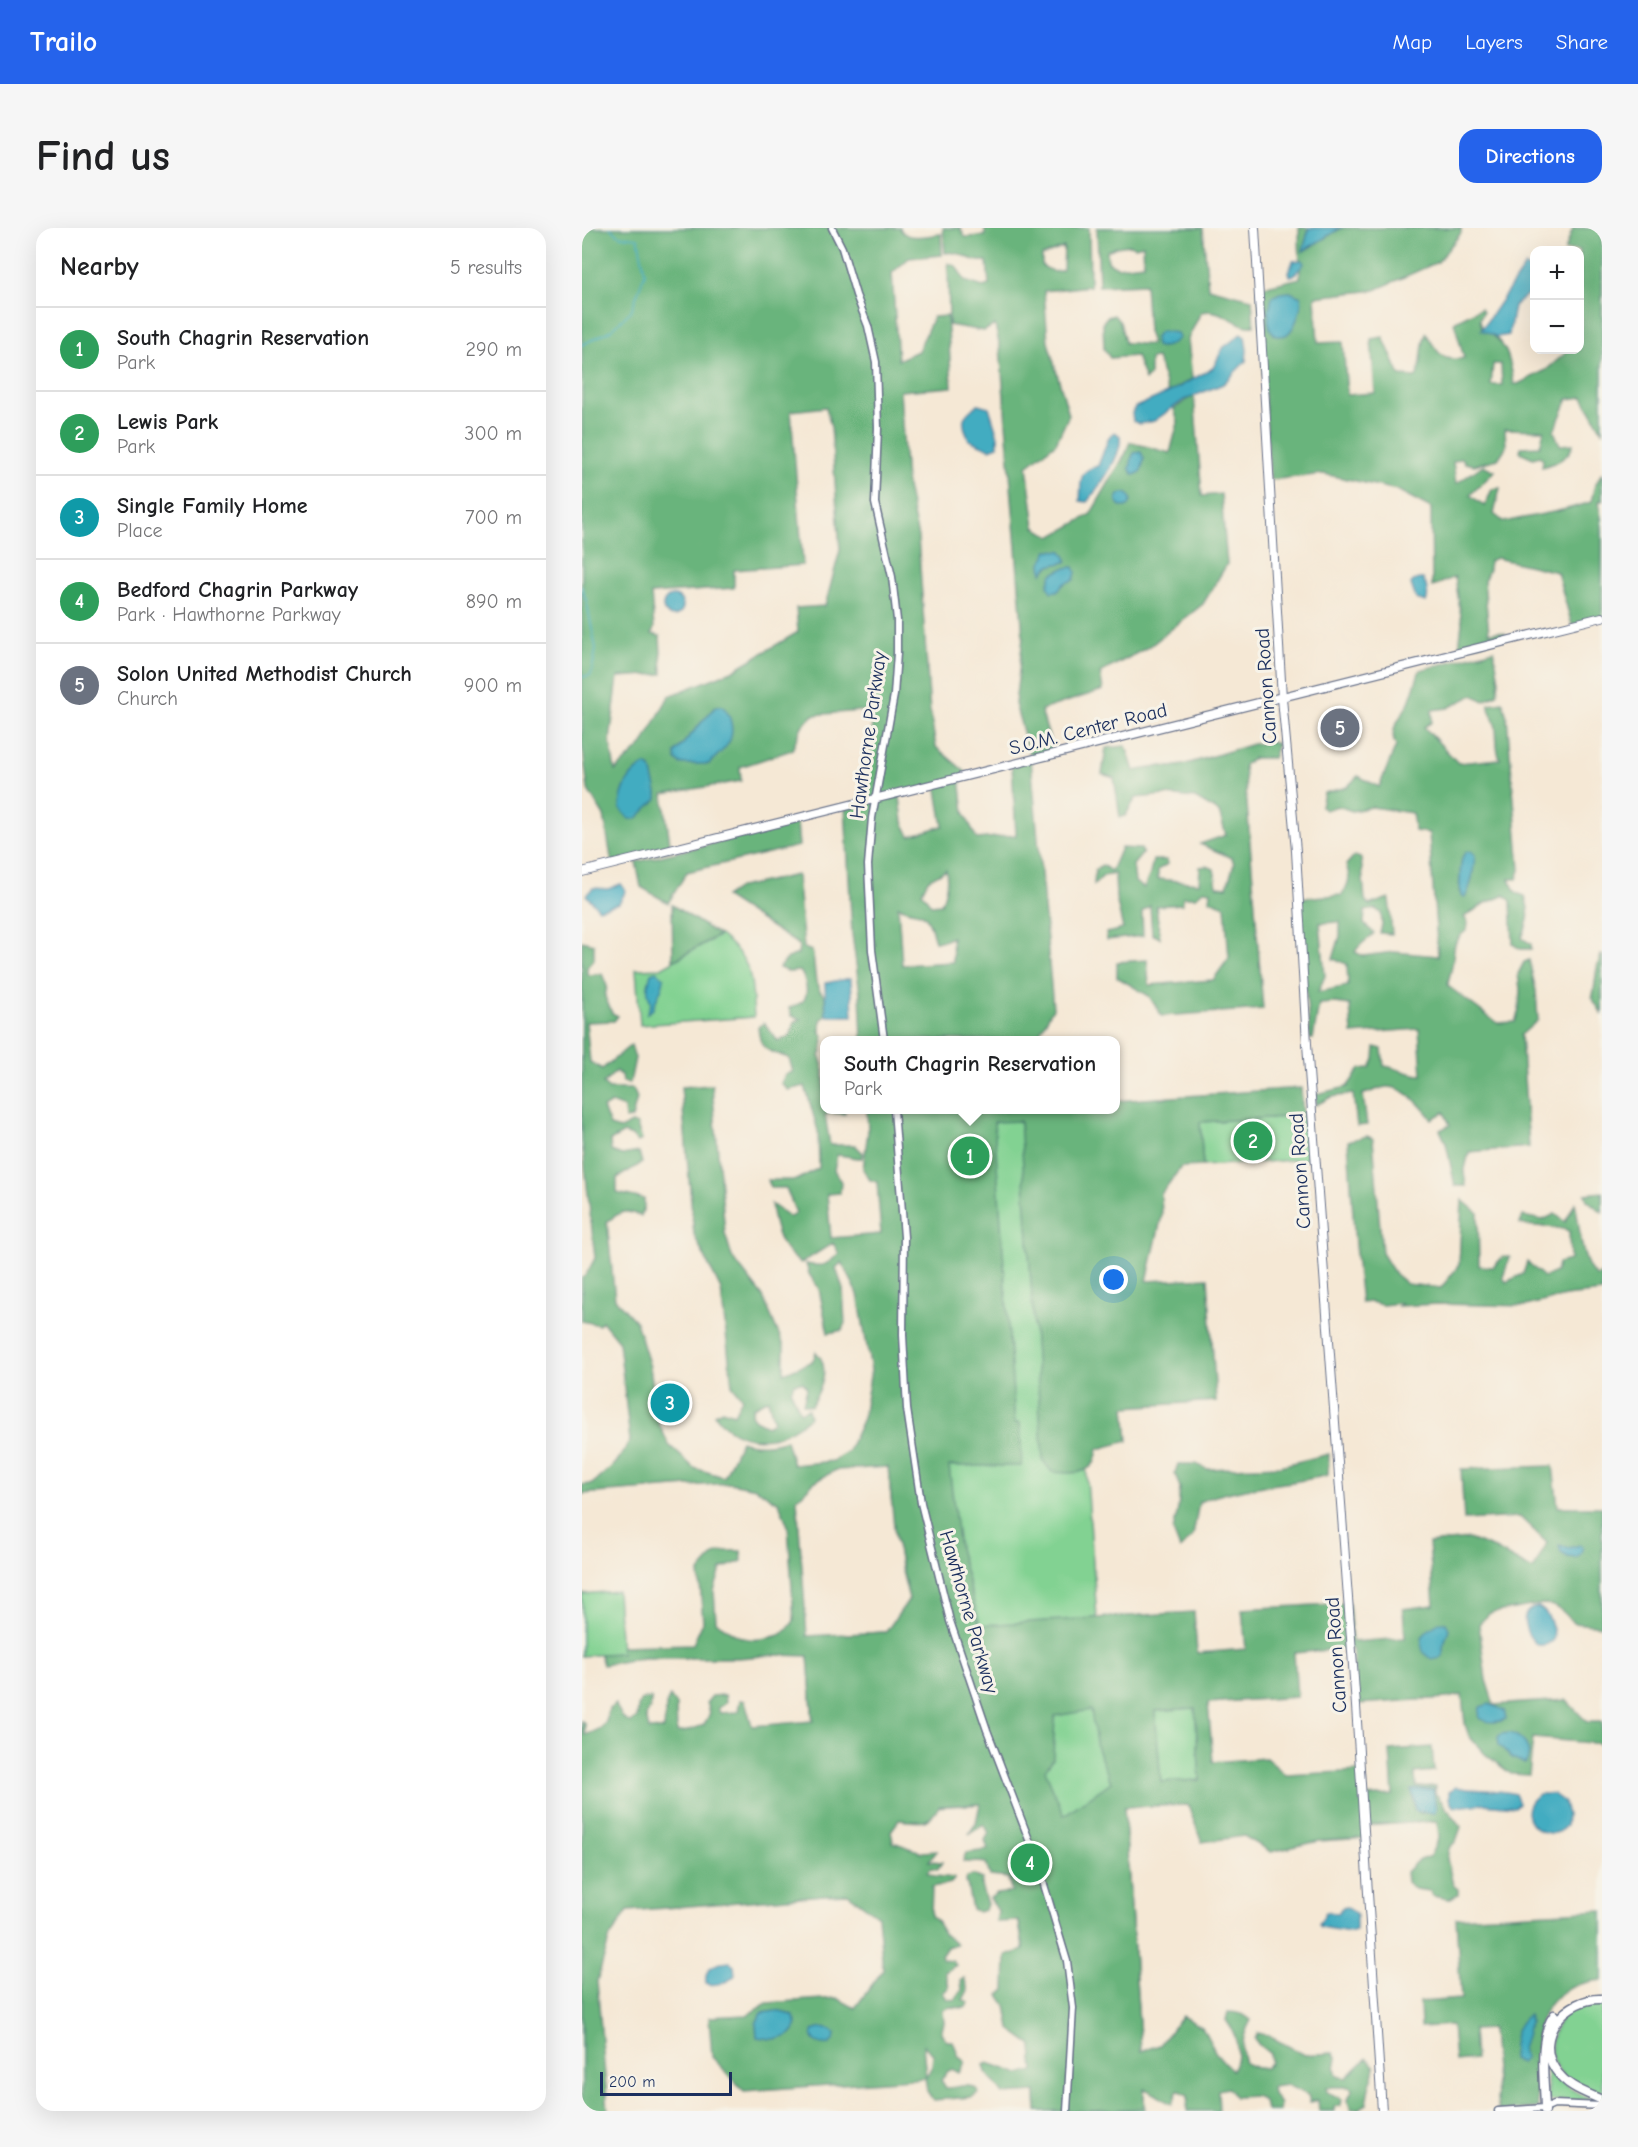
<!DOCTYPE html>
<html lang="en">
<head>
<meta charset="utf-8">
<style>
  body { margin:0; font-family:"Comic Neue",sans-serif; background:#f6f6f6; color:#202124 }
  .controls { position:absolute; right:18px; top:18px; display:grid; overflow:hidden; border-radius:12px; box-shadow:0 6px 24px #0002 }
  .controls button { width:54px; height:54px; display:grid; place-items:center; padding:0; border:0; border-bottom:2px solid #e0e0e0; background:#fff; color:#202124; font:30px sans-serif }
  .scale { position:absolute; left:18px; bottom:15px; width:132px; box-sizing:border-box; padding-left:6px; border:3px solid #1b2f5e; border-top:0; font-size:16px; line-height:21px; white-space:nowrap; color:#1b2f5e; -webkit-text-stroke:4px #f7f3e8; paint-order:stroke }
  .you { position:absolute; left:532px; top:1052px; width:21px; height:21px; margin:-15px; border:4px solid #fff; border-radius:50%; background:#1a73e8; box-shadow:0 0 0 9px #1a73e833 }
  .badge { display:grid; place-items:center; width:39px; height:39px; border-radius:50%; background:#2563eb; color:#fff; font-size:20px; font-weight:700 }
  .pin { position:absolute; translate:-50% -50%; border:3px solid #fff; box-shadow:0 2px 6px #0006 }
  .popup { position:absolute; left:238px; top:808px; width:300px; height:78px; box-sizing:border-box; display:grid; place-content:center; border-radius:12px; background:#fff; filter:drop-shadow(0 2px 4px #0005); font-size:20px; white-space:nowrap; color:#757577 }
  .popup b { font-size:22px; color:#202124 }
  .popup::after { content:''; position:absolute; left:50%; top:100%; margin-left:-12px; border:12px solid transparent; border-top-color:#fff }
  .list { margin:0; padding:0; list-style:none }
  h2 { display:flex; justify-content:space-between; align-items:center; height:78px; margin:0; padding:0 24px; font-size:26px }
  h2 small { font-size:20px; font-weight:400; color:#757577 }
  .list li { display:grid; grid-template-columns:39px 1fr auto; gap:18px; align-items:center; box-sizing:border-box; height:84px; padding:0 24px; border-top:2px solid #e0e0e0 }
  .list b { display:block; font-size:22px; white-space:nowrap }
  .list p { margin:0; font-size:20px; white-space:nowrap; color:#757577 }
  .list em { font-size:20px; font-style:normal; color:#757577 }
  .map { position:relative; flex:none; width:1020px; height:1883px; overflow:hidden; border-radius:18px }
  header { display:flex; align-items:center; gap:36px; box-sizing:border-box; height:84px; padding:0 30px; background:#2563eb; color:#fff }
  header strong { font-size:28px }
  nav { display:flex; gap:33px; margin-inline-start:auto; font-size:21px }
  .intro { display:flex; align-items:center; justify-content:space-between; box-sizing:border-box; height:144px; padding:0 36px }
  h1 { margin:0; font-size:42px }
  .button { padding:15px 27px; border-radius:18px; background:#2563eb; color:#fff; font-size:21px; font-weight:700 }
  main { display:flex; gap:36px; padding:0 36px }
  aside { flex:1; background:#fff; border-radius:18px; box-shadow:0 6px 24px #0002 }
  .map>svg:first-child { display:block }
  .green { fill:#82d292; stroke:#4e8078; stroke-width:1.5 }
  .forest { fill:#69b47c; stroke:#42726d; stroke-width:1.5; fill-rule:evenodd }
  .water { fill:#42acc1; stroke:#2e6e90; stroke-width:1.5 }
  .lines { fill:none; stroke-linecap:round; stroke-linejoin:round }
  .stream { stroke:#42acc1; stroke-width:1.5 }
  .minor-casing { stroke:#677088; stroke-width:9 }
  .major-casing { stroke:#677088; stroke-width:10 }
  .highway-casing { stroke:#677088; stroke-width:11 }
  .minor { stroke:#fff; stroke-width:6 }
  .major { stroke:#fff; stroke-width:8 }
  .highway { stroke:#fff; stroke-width:8 }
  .labels { text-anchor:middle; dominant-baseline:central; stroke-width:6; stroke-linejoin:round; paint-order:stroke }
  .street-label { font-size:20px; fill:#1b2f5e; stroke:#f7f3e8 }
</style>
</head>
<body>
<header>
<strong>Trailo</strong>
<nav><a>Map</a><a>Layers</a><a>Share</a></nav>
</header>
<div class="intro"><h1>Find us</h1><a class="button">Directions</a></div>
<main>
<aside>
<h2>Nearby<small>5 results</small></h2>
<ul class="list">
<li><span class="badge" style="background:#2e9e5b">1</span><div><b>South Chagrin Reservation</b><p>Park</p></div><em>290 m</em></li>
<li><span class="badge" style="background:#2e9e5b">2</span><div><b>Lewis Park</b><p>Park</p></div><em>300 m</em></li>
<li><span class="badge" style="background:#0f9aa8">3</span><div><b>Single Family Home</b><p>Place</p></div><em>700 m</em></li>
<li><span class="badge" style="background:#2e9e5b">4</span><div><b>Bedford Chagrin Parkway</b><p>Park · Hawthorne Parkway</p></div><em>890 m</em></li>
<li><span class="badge" style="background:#6b7280">5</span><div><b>Solon United Methodist Church</b><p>Church</p></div><em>900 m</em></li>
</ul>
</aside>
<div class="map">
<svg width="1020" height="1883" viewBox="0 0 1020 1883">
  <rect width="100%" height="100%" fill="#f7f3e8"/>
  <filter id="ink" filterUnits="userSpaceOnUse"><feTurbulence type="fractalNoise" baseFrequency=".0167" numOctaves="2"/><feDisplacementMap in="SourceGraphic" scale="12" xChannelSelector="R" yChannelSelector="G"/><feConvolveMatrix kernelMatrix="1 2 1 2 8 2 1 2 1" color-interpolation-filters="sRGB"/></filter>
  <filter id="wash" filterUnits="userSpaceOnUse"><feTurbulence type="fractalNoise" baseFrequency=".008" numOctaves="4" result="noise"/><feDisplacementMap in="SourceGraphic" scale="24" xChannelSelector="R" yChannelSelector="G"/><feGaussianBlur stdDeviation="1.35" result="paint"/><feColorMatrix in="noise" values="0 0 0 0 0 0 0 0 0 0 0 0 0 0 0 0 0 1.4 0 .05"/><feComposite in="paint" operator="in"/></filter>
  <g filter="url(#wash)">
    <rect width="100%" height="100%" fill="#f5e8d5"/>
    <g class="green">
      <path d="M138,707C172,733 169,749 172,789L58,797L54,741L79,740Z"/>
      <polygon points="721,888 725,931 621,938 618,894"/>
      <path d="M479,890L515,1390L567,1387L573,1482L614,1480L618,1552L579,1554L541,1566L563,1883H455C450,1820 448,1757 437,1695C429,1654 416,1615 401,1576L237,1586L225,1409L335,1402L319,1339L308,1260L384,895Z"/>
      <polygon points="35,1363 39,1425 0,1428 0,1366"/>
      <path d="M1020,1774V1868C1003,1862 985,1856 974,1839C960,1817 977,1781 1001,1775C1007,1774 1014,1775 1020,1774Z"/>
      <path d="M964,1833H966C974,1853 987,1862 1007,1870V1872L969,1873L966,1871Z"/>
    </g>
    <g class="forest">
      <path d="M0,0H318C323,14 347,7 359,6L360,27L327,30L310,45L316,132L336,123L351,89L365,88L370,159L318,163L324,254L336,309L348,484L354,519L387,547L378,550L382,584L395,611L434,607L430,537L449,531L433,476L441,409L418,119L413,97L402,103L367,97L366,35L374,38L383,53L401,59L407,57L405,33C386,35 381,22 363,25L361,0H378L383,9L403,8V0H507L508,58L462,63L466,114L487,187L474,215L445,238L453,299L469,309L508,287L544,225L548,214L588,225L596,194L592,181L612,167L620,268L639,266L645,336L621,376L568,418L518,445L521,462L459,482L472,526L449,532L471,780L457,806V812H280L278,765L270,706L263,578L279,574L291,511L289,482L231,487L220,498L210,522L158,539L159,553L81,566L89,622L30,636L22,588L6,562L0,514ZM482,19L481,42L472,44L460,38V28ZM244,179L249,199L258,322L243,378L214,380L216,404L150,443L87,468L61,516L33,543L28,513L36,449L80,446L78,408L70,406L72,400L69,366L152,360V342L221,337L209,183ZM133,479L149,501L147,514L127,536L93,525ZM354,556L361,598L328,608L321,594L318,569L308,571ZM364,642C366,654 364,665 359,676L349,677L340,664L346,652ZM316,678C327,685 332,682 340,686C348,690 350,705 353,713H362L370,709L371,734L320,737Z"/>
      <path d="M515,0H621L626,60L670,71L672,98C652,100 643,79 619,84L606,111L610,151L586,165L575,130L568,131V147L563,152L554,128L528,130L522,121L521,94L525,89L532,87L538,94L543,115C553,114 561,118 570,116L566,103L563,56L517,58ZM547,17L553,19L561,17L562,36L535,39L526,34L525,23L534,19Z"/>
      <path d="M717,0H727L722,23L759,0H879V5L856,34L793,62L733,69L736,115L761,114L765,167L793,165L789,111L801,109L818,148L834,149C842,135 838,120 844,105C854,122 860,136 882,130L872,94L899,80L901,84L898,91L900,100C925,114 928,129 932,156H936L964,142L987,122H998L999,88L998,87V22H983L991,0H1020V203L1001,169L986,171L972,203L978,217L991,216C988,230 972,236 960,239L961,232L958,228L951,230L938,224L939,219L958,218L962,202L923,201L924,219L916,231L892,237L883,235L880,230L871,234L874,256L901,237L913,243L888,267L903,278L910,261L918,260L912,286L922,294C951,287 981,284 1009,274L1012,260L1020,244V273H1017L1020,300V389L990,397L975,344L914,330L907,333V341L902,353L907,405L917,404L923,405L922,410L877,420L880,395L873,349L850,359L849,280L815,262L742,246L688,252L676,60L718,50ZM911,136H919L920,157H909Z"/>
      <path d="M912,422L917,453L915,466L902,473L891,467L866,480L850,482V494L842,499L876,535L918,531C913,520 916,507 913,495C911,488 906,484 907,476L921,474L925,489L938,642L935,651H927L934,665L943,668C949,689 947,691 940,710L949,716V721H938L931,716L929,673L923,667L902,676L882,689L886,695L885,702C869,714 873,720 870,738C869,745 866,751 866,758L915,795L933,794L937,782L938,761L936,746L942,734L947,732L954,763L956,792L939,807L947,919L887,924L882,945L884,958H873L864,915L858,902L868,897L862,884L850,891C839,878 824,858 804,859C796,860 789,865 781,866L785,897L775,898L771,866L749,869L734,877V866L765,859L778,841L788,840L792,831L793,819L800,821L802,838C816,840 827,847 840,847L837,801L770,806L768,777L753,775L737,776L731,811H728L716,670L760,667C767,656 769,649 764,637L772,628L779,630L783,672L787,677L807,670L810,706L798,705L800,697L799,685L793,681L783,683L782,696L792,705C785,713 778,715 773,724L781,728L812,724L856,728L847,605L833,603L830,585L790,579L770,583L756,578L743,582L739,578L742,565L765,559L776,548L797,559L814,518C805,501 820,489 827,474C831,464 834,453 838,442ZM892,634L889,655L877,663L879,636ZM758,694V708L751,731L765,736L766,758L736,764L743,748L738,695Z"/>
      <polygon points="690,514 696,516 691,530 672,530 662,537 681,781 580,788 567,768 535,749 535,734 565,732 567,757 631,752 647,730 643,678 628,672 629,663 622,662 614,669 601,669 600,676 574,678 578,710 570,706 568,678 560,684 561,708 525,712 524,705 541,701 534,670 533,646 521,648 512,657 513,642 520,637 529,643 539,620 559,621 561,625 551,637 553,654 562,660 568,646 571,632 585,632 585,636 576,642 576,651 617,655 618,639 625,638 632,641 635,658 645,659 652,636 650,630 618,616 644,607 637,584 613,570 583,567 554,570 543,588 538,589 532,550 520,546 524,520 544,518 552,543 580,538 589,539 601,537 671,516"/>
      <polygon points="215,595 217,618 105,644 86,675 59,659 54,634"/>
      <path d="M215,647L222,720L230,723C234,737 230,759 243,768L244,788L239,792L238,803L241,808V819L238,829L242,842L243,882H262L263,886L249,885L243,887L248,917H273L281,925L280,930C271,931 264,927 255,927L252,942L259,954L258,965L245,966L249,1010L299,1006L295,954L288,952L281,941L286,903L285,882H534V873L719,860L721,888L618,894L621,938L599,939L579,966L580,987L565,1053L626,1050L634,1173L543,1179L546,1213L516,1221C515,1225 514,1232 512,1235C503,1248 483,1245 470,1244L461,1233L438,893L412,894L433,1195H438L440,1238H367L377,1320L398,1397L612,1384L615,1425L664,1421L660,1381L767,1375L770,1414L823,1410L821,1381L852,1377L847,1315L887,1311L913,1321L951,1342L965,1315L938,1289L882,1292L879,1241L971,1238L976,1279H1020V1398L991,1395C983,1384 975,1377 961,1376L908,1385L897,1396L904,1452L912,1477L984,1472L1005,1494H1020V1516L951,1510L947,1547L929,1546L903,1526L887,1508L883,1496L880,1467L865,1470L776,1476L770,1420L712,1425L715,1469L626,1475L631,1534L684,1530L704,1547L779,1543L781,1569L811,1567L808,1522L850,1519L852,1543L833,1545L834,1559L853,1558V1565L879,1599L874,1613L867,1620L865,1631L871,1657L876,1661V1666L867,1671L851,1668L848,1663L833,1661L825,1654L824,1644L834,1634L848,1628L857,1609L855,1593L783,1598V1610L737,1613L689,1624L662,1608L620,1614L606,1577L542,1579L559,1823L578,1817L600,1788L620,1799L634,1825L650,1843C659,1825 656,1808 644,1792L646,1784C656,1784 662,1786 669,1792C662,1805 657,1821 663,1835L675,1840H684L689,1834L688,1826L676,1816L673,1811L676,1805L687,1808L723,1827L751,1825L755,1830L753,1840L755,1848L764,1850L785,1830L793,1839C791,1853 784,1860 785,1876L776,1881H769C764,1873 766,1869 771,1862L769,1859H744L745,1864L760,1871L759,1877L752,1879V1883H737L736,1872L728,1874L726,1867L705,1857L690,1859L691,1866L698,1876L697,1883H684L682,1873L674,1868L653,1869L646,1860L636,1862L637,1883H605L606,1867L596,1862L590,1876C579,1871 573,1864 562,1861V1880L510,1883H455L454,1864L421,1866L404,1844L402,1837L406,1835L438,1846L452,1843L450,1817L428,1801L424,1777L417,1767L423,1762L424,1728L442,1722L437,1693L414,1694L416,1683L408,1670L414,1666L430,1664L427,1650L408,1648L404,1635C397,1633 387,1636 381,1633L384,1625L406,1622L403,1612L407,1605L402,1596L387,1606L394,1595L398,1576L357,1578C347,1598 337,1594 317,1592L309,1603L311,1614L339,1624L355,1623L347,1633L360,1634L356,1641L348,1640L345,1644L353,1648L373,1650L369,1655L350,1659L349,1688L356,1695L363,1707L374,1716L365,1719L359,1728L361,1732L370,1733L374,1737L363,1744L367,1759L361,1765L365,1771L373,1772L380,1762L379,1752L382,1750L386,1762L381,1772L387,1775L383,1780L368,1779L361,1782L362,1795L359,1805L365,1813H371L377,1829L383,1834L377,1845L370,1841L365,1844L359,1852L364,1860C376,1860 389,1853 397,1864L390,1869L351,1872L345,1863L343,1850L162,1863L130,1829L127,1789L165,1787L185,1775L255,1770L273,1780L301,1742L296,1688L266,1666L242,1667L46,1683L28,1709L15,1753L26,1883H0V1493L3,1496V1507C17,1502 26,1499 26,1483L33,1476L41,1490L48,1495L55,1490L56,1479L59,1472L70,1470L68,1480L64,1488L67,1502L82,1501L84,1477L88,1468L94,1477L95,1504H102L122,1497L128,1485L125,1474L130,1468L143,1467L144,1474L136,1480L138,1485L156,1484L158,1472L163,1473L170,1498L231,1493L226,1428L194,1427L156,1430H61L21,1437L18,1426L39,1425V1418L111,1416L121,1394L117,1344C132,1325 135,1321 159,1323L160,1333L139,1341L132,1363L134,1393C153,1407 161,1415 185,1410C201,1407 202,1406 212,1393L206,1298L197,1275L174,1260L148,1255L0,1266V1257L10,1256L34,1235L48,1213L37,1114L20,1093L17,1097L0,1093V1050L4,1047L13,1030L0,912V713L12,716V731L5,739V747L20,746L25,758L23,769L30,785L36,788L32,793L4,794L8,834L20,841L49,817L53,830L48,855L41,854L40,848L34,843L21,856L27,861H51L55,870L50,890L43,891L42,880L29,875L21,880L28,898L38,901L50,895L55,897L60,912L55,914L50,908L42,905L28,913L29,923L40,927L57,924L60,935L35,950V965L62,971V979L59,988C41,981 39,983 25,994L33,1071L54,1094L68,1139L76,1194L87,1217L112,1240L142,1249L159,1213C173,1218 191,1217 204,1212L211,1237L251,1233L266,1223L281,1190L289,1142L276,1066L260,1034L254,1040L261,1061L263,1097L261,1102L246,1105L237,1061L227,1046L224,1036C241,1039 243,1038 257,1026L251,1015L219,1035C197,1021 192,1001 189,976L208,989L214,985L204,960H189L186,952H215L237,940L236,903L223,858L206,862L199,855L204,846L211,844L207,830C187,823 178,824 176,799L182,795L196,813L208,808L212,795L219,791L210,788L207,780C211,778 218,776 221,773C228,765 223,750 218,743L207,744L197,740L206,730L216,726L217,717L143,669L158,659ZM306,1239L313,1308L327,1371L304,1404L225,1408L215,1271L232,1254L254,1242ZM613,1480L618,1552L579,1554L573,1483ZM509,1482L515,1521L529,1554L482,1587L463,1542L471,1531L473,1488ZM847,1561L852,1568L854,1581L850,1585H838L832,1580L831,1562ZM341,1817L351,1826L350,1838L344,1849Z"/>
      <polygon points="90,677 137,707 91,733"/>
      <path d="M1019,727H1020V786L1010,770C1015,756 1012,741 1019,727Z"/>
      <path d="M130,857L143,1005L150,1029L181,1069L192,1095L202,1118V1145L231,1133L234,1124C250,1140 238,1162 229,1178L221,1176L225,1160L221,1154L212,1155L209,1163L218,1184L226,1181L228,1189C204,1210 173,1220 145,1200C140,1196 136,1190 132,1186L140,1182L152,1186L160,1170L150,1157L139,1062L112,1007L99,859ZM186,1171L192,1194L185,1198L173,1192L169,1187L171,1179Z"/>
      <path d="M785,908L791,911L800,1025L813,1046L825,1056L859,1060L877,1037L880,972L896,985L897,1038L911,1039L921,1029H928L921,1049L924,1054L941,1046L945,1034L962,1049L974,1044L976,1035L988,1032L987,1003C970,997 955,1000 938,996L941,988L961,992L973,986L983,994L993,975C998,995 998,1035 1014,1048L1020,1046V1064L983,1068L944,1078L856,1076L816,1078L819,1075L800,1077L789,1074L779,1075L773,1017L766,913Z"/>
      <polygon points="1020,964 1020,984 1005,972 1003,966"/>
      <path d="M747,1226L746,1247C703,1258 658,1257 617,1274L611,1308L598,1321L591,1303L596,1281L598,1260L593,1245L596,1236H614L625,1241L698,1238Z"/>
      <polygon points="392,1647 400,1651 399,1658 405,1676 403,1682 396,1684 390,1681 385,1656 383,1655 385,1649"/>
      <path d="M1020,1682V1752C942,1759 953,1823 956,1880L916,1883L910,1801L891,1802L893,1831L873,1833L870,1797L839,1799L838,1774L879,1771L874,1690Z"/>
    </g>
    <g class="water">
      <polygon points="727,0 759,0 721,23"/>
      <polygon points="720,32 722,36 712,47 708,48 707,44 711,33"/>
      <polygon points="943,38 952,45 952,61 932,78 927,107 915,109 899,102"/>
      <path d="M708,64L719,69C721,78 713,102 704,107C701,108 697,108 694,108C682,98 687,83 690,69L698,65Z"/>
      <path d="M580,103L595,105L597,110C590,116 584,121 574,118L573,109L576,105Z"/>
      <polygon points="659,106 663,108 665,122 664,133 641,156 602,172 572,193 558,196 551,193 550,185 553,179 588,164 631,140 641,120"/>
      <path d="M396,176L407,179L416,208V218L408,221L387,212C379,191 378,190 396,176Z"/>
      <path d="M533,204L538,208C541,227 517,259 505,274L498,273C500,255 494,243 516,238L527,209Z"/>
      <path d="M559,224L562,231L559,244L552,247L547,240C551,235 548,230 552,225Z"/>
      <circle cx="542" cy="272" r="7"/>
      <polygon points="466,322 480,323 485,331 484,334 467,338 460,345 459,335"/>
      <polygon points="492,339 494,344 492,352 483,355 475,363 469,364 466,357 470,346 482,340"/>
      <path d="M837,351H841C845,357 847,367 844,374L834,371L829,356L831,353Z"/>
      <circle cx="91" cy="378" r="10"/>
      <path d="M140,478C149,486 153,503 147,514C143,522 133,529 127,536H98L94,532L93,525L133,479Z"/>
      <path d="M64,537L69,540L75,564V571L54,591H47L38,580C39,562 47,544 64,537Z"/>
      <path d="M889,623L893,627C892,639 890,659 883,669L879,668C877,663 878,633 881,628C883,624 885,624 889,623Z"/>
      <polygon points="39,656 44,663 37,675 17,681 4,667 11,660 26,661"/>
      <path d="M74,743L82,750C81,763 73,771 71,781L65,785L69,775C64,761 65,760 69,745Z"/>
      <polygon points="269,750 271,788 244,788 243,755"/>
      <polygon points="977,1317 987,1320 998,1317 1001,1319 998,1327 994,1330 986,1329 979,1325"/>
      <path d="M956,1379C966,1383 974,1402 971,1413L963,1417H955C944,1407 933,1383 956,1379Z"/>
      <path d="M857,1395H864L867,1401L861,1419V1428C850,1437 837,1425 840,1412C841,1404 851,1399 857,1395Z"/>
      <path d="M907,1476L922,1482L924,1491C916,1495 904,1495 897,1490L898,1479Z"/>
      <path d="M928,1505C942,1510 952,1522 943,1536L930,1530L917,1517L916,1509L919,1506Z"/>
      <path d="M874,1559C894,1564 913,1560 933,1566L937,1575L933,1579L901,1576L872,1579C868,1575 866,1570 867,1564Z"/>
      <polygon points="851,1561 854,1581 852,1585 833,1583 832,1569 829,1562"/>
      <path d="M957,1566H971L982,1574L985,1587L984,1598C981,1600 979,1603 976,1604C955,1611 930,1583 957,1566Z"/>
      <polygon points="765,1679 774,1686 774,1702 768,1704 739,1699 737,1696 744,1684 755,1685 760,1680"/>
      <path d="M148,1734L152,1738L153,1747C148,1754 132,1759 124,1755C122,1738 134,1735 148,1734Z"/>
      <path d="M194,1783L211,1787L215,1796C209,1814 192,1812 175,1809L174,1796L179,1785Z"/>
      <path d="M946,1787L948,1794L940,1821L943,1830L939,1835L930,1831C931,1813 931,1799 946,1787Z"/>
      <path d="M239,1800L250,1802L253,1806L252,1812L247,1816C237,1817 230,1814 230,1803Z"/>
    </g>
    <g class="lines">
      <g class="stream">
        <polyline points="0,117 29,102 49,83 63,45 56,10 38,8 28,0"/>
        <polyline points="0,359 5,375 14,421 9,447 0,449"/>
      </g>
    </g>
  </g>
  <g filter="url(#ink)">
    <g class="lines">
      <defs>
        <g id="minor">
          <polyline points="250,0 260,20 274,67 286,98 294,134 296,200 293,275 310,349 315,392 315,425 312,467 290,590 286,637 290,722 302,812"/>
          <polyline points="312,882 322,1009 321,1107 325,1181 339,1275 368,1393 405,1502 454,1630 485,1733 491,1780 485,1883"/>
          <polyline points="916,1883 963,1880 972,1876 1020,1878"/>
        </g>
        <g id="major">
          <polyline points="673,0 700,470 714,623 725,816 774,1478 800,1883"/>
          <polyline points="0,644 1020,389"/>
        </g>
        <g id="highway">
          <path d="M1020,1771C985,1769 951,1808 973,1841C985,1859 1002,1864 1020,1872"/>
          <path d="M963,1883C963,1854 955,1811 972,1787"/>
        </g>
      </defs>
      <use href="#minor" class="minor-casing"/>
      <use href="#major" class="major-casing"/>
      <use href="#highway" class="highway-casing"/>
      <use href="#minor" class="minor"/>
      <use href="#major" class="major"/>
      <use href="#highway" class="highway"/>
    </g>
  </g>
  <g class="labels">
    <g class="street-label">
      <text transform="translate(684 458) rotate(-94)">Cannon Road</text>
      <text transform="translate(506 501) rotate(-14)">S.O.M. Center Road</text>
      <text transform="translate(286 507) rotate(-82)">Hawthorne Parkway</text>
      <text transform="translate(718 943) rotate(-94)">Cannon Road</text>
      <text transform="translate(387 1384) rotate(74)">Hawthorne Parkway</text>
      <text transform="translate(754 1427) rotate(-94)">Cannon Road</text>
    </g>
  </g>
</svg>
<div class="controls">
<button>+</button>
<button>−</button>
</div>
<div class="scale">200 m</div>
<div class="you"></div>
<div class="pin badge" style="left:388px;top:928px;background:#2e9e5b">1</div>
<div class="popup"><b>South Chagrin Reservation</b>Park</div>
<div class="pin badge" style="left:671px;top:913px;background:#2e9e5b">2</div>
<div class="pin badge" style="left:88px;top:1175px;background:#0f9aa8">3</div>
<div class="pin badge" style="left:448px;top:1635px;background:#2e9e5b">4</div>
<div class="pin badge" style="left:758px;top:500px;background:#6b7280">5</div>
</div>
</main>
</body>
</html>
